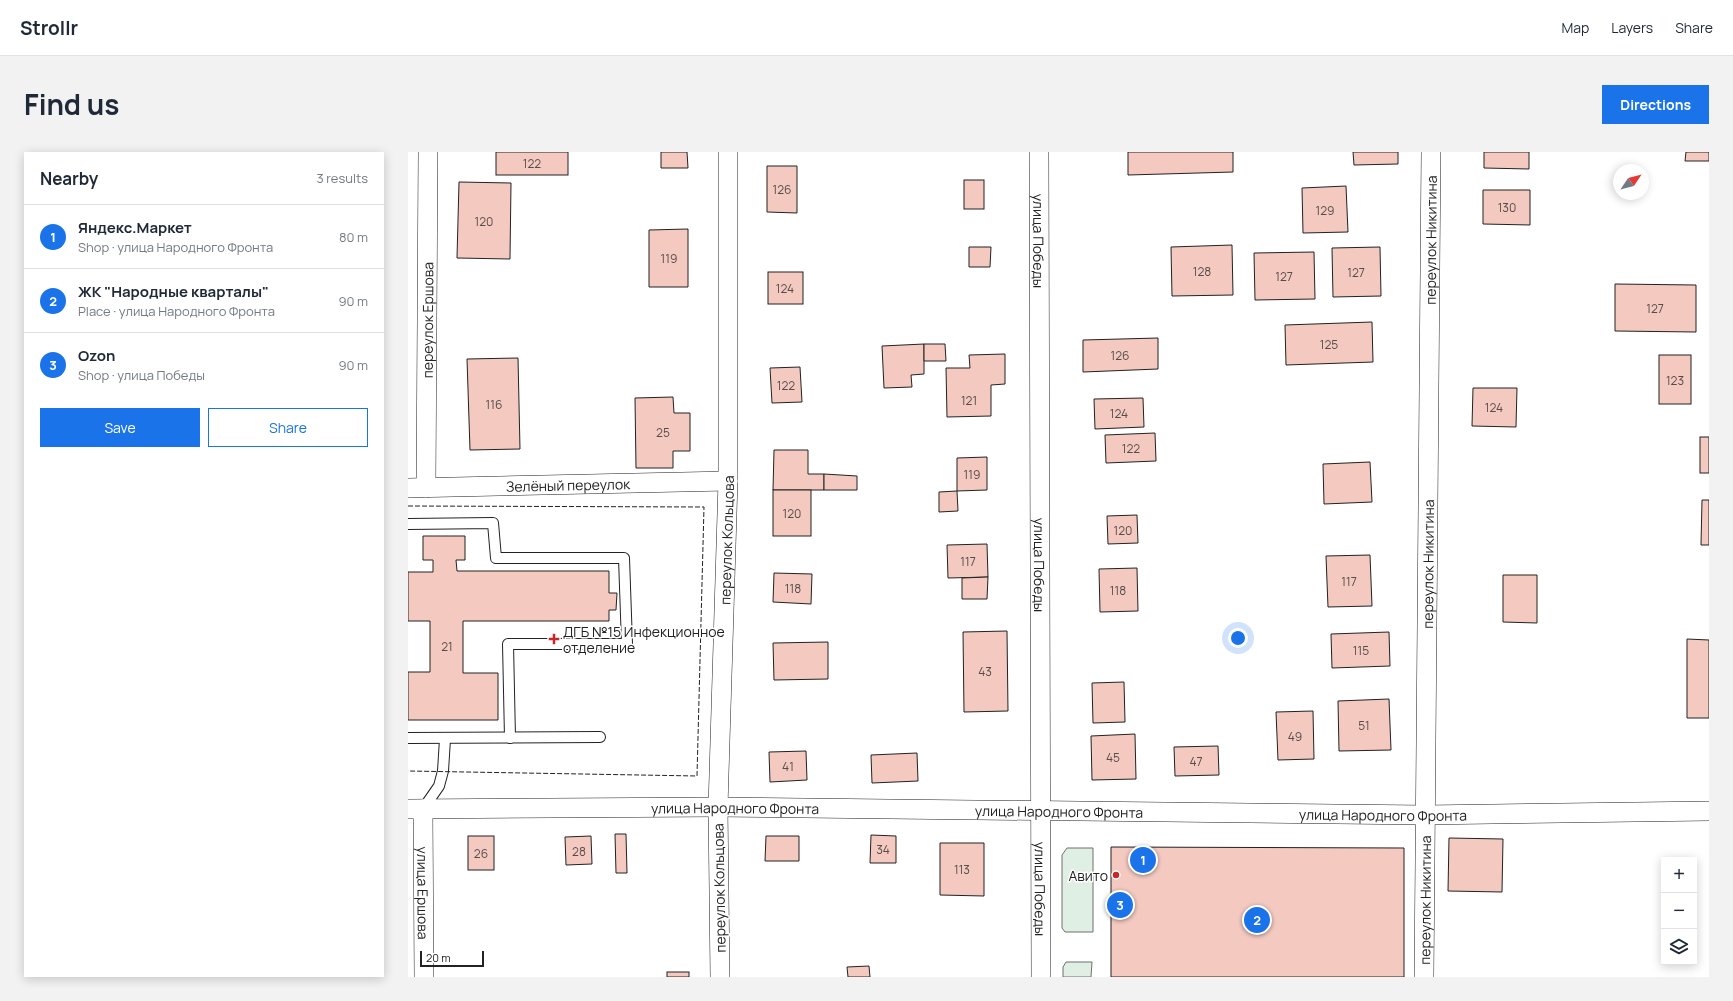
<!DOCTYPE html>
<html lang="en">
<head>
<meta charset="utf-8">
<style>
  body { margin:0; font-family:Manrope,sans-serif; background:#f2f2f3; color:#1f2937 }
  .controls { position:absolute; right:12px; bottom:12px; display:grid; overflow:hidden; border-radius:0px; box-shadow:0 2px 10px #0003 }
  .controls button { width:36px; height:36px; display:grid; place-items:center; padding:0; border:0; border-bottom:1px solid #e0e1e3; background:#fff; color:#1f2937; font:20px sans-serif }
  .compass { position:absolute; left:1205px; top:12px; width:36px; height:36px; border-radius:50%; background:#fff; box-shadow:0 2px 10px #0003; rotate:55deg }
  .scale { position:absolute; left:12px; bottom:10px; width:64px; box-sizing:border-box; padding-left:4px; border:2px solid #222; border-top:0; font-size:11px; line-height:14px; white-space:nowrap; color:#222; -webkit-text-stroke:3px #fff; paint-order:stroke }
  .you { position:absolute; left:830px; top:486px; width:14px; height:14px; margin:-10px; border:3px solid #fff; border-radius:50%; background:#1a73e8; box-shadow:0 0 0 6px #1a73e833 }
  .badge { display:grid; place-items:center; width:26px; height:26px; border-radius:50%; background:#1a73e8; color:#fff; font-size:13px; font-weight:700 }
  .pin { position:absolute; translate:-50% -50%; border:2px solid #fff; box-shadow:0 1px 4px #0006 }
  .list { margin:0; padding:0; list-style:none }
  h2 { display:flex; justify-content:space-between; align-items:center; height:52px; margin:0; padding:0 16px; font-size:17px }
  h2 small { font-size:13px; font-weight:400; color:#747a83 }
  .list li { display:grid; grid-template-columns:26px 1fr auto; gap:12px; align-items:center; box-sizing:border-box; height:64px; padding:0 16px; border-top:1px solid #e0e1e3 }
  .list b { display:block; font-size:15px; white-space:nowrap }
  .list p { margin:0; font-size:13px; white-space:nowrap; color:#747a83 }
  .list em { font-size:13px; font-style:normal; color:#747a83 }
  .actions { display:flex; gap:8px; padding:12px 16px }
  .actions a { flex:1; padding:9px 0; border:1px solid #1a73e8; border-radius:0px; text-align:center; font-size:14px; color:#1a73e8 }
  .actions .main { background:#1a73e8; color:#fff }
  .icon { flex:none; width:22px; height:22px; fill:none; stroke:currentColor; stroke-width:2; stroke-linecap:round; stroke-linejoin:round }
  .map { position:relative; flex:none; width:1301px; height:825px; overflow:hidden; border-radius:0px }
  header { display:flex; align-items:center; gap:24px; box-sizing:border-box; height:56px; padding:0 20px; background:#fff; border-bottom:1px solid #e0e1e3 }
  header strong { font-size:19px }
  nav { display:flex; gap:22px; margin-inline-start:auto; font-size:14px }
  .intro { display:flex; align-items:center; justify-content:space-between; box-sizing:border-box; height:96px; padding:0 24px }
  h1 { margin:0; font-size:28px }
  .button { padding:10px 18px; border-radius:0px; background:#1a73e8; color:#fff; font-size:14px; font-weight:700 }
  main { display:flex; gap:24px; padding:0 24px }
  aside { flex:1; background:#fff; border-radius:0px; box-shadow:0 2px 10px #0003 }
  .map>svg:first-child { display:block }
  .green { fill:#e0efe3; stroke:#6f6f6f }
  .building { fill:#f3c9c0; stroke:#222 }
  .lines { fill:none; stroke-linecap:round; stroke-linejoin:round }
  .service-casing { stroke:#222; stroke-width:12 }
  .minor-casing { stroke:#222; stroke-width:20 }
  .service { stroke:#fff; stroke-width:10 }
  .minor { stroke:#fff; stroke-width:19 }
  .fence { stroke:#222; stroke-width:1; stroke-dasharray:5 2; stroke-linecap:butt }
  .poi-dot { fill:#c62828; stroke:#fff; stroke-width:1.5 }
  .labels { text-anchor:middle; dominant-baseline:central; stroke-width:3; stroke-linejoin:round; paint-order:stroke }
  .number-label { font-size:12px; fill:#564c4a }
  .street-label { font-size:14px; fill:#222; stroke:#fff }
  .poi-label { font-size:14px; fill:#222; stroke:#fff; text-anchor:start }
</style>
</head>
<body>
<header>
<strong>Strollr</strong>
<nav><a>Map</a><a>Layers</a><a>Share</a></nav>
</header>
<div class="intro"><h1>Find us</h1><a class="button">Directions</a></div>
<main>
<aside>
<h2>Nearby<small>3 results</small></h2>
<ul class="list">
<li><span class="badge">1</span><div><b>Яндекс.Маркет</b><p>Shop · улица Народного Фронта</p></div><em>80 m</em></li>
<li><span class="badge">2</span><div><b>ЖК &quot;Народные кварталы&quot;</b><p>Place · улица Народного Фронта</p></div><em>90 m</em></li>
<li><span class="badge">3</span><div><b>Ozon</b><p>Shop · улица Победы</p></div><em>90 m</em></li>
</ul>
<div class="actions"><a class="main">Save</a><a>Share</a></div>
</aside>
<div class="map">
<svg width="1301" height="825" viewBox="0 0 1301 825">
  <rect width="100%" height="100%" fill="#fff"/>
  <g class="green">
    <polygon points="659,696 685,696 685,780 657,780 654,776 654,703"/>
    <polygon points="658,810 684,810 683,825 655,825 655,815"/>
  </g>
  <g class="building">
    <rect x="88" y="0" width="72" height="23"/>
    <polygon points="253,0 279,0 280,16 253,16"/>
    <polygon points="720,0 825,0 825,20 720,23"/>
    <polygon points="945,0 990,0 990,12 946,13"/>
    <polygon points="1076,0 1121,0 1121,17 1076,16"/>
    <polygon points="1278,0 1301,0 1301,9 1277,9"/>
    <polygon points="359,14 389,14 389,61 359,60"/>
    <rect x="556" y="28" width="20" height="29"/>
    <polygon points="51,30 103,31 102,107 49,106"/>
    <polygon points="938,34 940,80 895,81 894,36"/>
    <polygon points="1075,38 1122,38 1122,73 1075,72"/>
    <polygon points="280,77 280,135 241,135 241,78"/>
    <polygon points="824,93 825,143 764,144 763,95"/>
    <polygon points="561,95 583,95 582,115 561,115"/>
    <polygon points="972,95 973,144 925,145 924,96"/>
    <polygon points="906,100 907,147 847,148 846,101"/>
    <rect x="360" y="120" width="35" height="32"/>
    <polygon points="1207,132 1288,133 1288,180 1207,179"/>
    <polygon points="964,170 965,210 878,213 877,173"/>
    <polygon points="750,186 750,217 675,220 675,188"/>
    <polygon points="516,192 516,222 503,223 504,235 476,236 474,194"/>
    <polygon points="516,192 537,192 538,209 516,209"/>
    <polygon points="597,202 597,232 583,233 583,264 539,265 538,216 562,216 561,203"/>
    <rect x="1251" y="203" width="32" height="49"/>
    <polygon points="110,206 112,297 62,298 59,207"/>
    <polygon points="392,215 394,250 364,251 362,216"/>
    <polygon points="1065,236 1109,236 1108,275 1064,274"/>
    <polygon points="265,245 266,261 282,261 282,299 265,299 265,316 228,316 227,246"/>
    <polygon points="735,246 736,275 687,277 686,247"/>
    <polygon points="747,281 748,309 698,311 697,283"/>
    <rect x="1292" y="285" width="9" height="36"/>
    <polygon points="366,298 400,298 400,322 416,322 416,338 365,338"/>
    <polygon points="579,305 579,338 549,339 549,306"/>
    <polygon points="962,310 964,350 916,352 915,312"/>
    <polygon points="416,322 449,324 449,338 416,338"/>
    <rect x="365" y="338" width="38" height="46"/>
    <polygon points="549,339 550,359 531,360 531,340"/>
    <polygon points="1294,348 1301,348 1301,393 1293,393"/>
    <polygon points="729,363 730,391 700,392 699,364"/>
    <polygon points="15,384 57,384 57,408 48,408 49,419 201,419 201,441 209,441 208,458 201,458 201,469 55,469 55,521 90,521 90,568 0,568 0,520 22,520 22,469 0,469 0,420 25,420 25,408 15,408"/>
    <polygon points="579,392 580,425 540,426 539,393"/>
    <polygon points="962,403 964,454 920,455 918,404"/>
    <polygon points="729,416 730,459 692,460 691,417"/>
    <polygon points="366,421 404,422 403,452 365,450"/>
    <polygon points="1095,423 1129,423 1129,471 1095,470"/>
    <polygon points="580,425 579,447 554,447 554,426"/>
    <polygon points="599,479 600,559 556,560 555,480"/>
    <polygon points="981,480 982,514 924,516 923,482"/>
    <polygon points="1279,487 1301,488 1301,566 1279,566"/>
    <polygon points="420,490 420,527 366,528 365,491"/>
    <polygon points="716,530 717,570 685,571 684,531"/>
    <polygon points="981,547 983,598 931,599 930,549"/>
    <polygon points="905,559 906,607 870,608 868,560"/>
    <polygon points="727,582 728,627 684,628 683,584"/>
    <polygon points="810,594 811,623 767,624 766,595"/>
    <polygon points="398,599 399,628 362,630 361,600"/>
    <polygon points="509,601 510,629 464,631 463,603"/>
    <polygon points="207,682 218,682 219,721 208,721"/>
    <polygon points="463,683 488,684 488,711 462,711"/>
    <rect x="60" y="684" width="26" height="34"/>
    <polygon points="183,684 184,712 158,713 157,685"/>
    <polygon points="358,684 391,684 391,709 357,709"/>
    <polygon points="1041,686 1095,687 1094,740 1040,739"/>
    <polygon points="532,691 576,691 576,744 532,743"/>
    <polygon points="703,695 996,696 996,825 703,825"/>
    <polygon points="461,814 462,825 440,825 439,815"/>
    <rect x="259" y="820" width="22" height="5"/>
  </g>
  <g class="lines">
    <defs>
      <g id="service">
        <polyline points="0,372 85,371 88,406 216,406 219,492 100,492 102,586"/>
        <polyline points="0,586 192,585"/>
        <polyline points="15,657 31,634 35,619 37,587"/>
      </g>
      <g id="minor">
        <path id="s1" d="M631,0L633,825"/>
        <path id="s2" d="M0,336L320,329"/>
        <path id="s3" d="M18,336L20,0"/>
        <path id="s4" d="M0,657L310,655L1017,663L1301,659"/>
        <path id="s5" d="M15,657L16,825"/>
        <path id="s6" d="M312,825L310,655L320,329V0"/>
        <path id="s7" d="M1016,825L1023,0"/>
      </g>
    </defs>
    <use href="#service" class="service-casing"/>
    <use href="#minor" class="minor-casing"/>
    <use href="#service" class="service"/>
    <use href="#minor" class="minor"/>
    <polyline class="fence" points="0,354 296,355 289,624 0,619"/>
  </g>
  <g class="poi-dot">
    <path d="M144 481h4v4h4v4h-4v4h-4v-4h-4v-4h4z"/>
    <circle cx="708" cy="723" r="4"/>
  </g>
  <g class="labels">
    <g class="number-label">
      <text x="124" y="11">122</text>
      <text x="374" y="37">126</text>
      <text x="1099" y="55">130</text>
      <text x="917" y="58">129</text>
      <text x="76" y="69">120</text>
      <text x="261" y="106">119</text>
      <text x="794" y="119">128</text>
      <text x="948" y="120">127</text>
      <text x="876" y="124">127</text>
      <text x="377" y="136">124</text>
      <text x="1247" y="156">127</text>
      <text x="921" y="192">125</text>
      <text x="712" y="203">126</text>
      <text x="1267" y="228">123</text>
      <text x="378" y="233">122</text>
      <text x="561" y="248">121</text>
      <text x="86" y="252">116</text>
      <text x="1086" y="255">124</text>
      <text x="711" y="261">124</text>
      <text x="255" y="280">25</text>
      <text x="723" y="296">122</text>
      <text x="564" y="322">119</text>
      <text x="384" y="361">120</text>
      <text x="715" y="378">120</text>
      <text x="560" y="409">117</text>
      <text x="941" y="429">117</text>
      <text x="385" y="436">118</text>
      <text x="710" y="438">118</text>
      <text x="39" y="494">21</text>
      <text x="953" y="498">115</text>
      <text x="577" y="519">43</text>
      <text x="956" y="573">51</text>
      <text x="887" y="584">49</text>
      <text x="705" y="605">45</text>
      <text x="788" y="609">47</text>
      <text x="380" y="614">41</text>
      <text x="475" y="697">34</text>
      <text x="171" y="699">28</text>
      <text x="73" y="701">26</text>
      <text x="554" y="717">113</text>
    </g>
    <g class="street-label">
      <text stroke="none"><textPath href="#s1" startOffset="89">улица Победы</textPath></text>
      <text stroke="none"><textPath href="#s7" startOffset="737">переулок Никитина</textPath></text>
      <text stroke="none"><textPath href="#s3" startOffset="168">переулок Ершова</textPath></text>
      <text stroke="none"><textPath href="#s2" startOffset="160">Зелёный переулок</textPath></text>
      <text stroke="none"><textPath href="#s6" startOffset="437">переулок Кольцова</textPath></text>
      <text stroke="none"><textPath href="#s7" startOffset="413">переулок Никитина</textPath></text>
      <text stroke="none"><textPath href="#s1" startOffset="413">улица Победы</textPath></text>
      <text stroke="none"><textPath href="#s4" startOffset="327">улица Народного Фронта</textPath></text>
      <text stroke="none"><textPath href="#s4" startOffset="651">улица Народного Фронта</textPath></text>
      <text stroke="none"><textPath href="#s4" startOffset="975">улица Народного Фронта</textPath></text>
      <text transform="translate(311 736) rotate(-91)">переулок Кольцова</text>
      <text stroke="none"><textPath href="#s1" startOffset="737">улица Победы</textPath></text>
      <text stroke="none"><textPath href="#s5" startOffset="84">улица Ершова</textPath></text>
      <text stroke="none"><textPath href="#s7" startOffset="77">переулок Никитина</textPath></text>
    </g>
    <g class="poi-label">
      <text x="155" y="479">ДГБ №15 Инфекционное<tspan x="155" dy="16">отделение</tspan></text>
      <text x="700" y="723" text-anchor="end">Авито</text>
    </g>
  </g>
</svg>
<div class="controls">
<button>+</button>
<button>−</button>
<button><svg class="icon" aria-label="layers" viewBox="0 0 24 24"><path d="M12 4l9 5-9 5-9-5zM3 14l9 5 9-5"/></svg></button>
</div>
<svg class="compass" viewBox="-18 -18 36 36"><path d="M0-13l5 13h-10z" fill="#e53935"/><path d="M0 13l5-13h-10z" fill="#747a83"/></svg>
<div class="scale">20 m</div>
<div class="you"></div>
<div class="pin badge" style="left:735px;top:708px">1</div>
<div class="pin badge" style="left:849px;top:768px">2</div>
<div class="pin badge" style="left:712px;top:753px">3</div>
</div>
</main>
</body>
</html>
